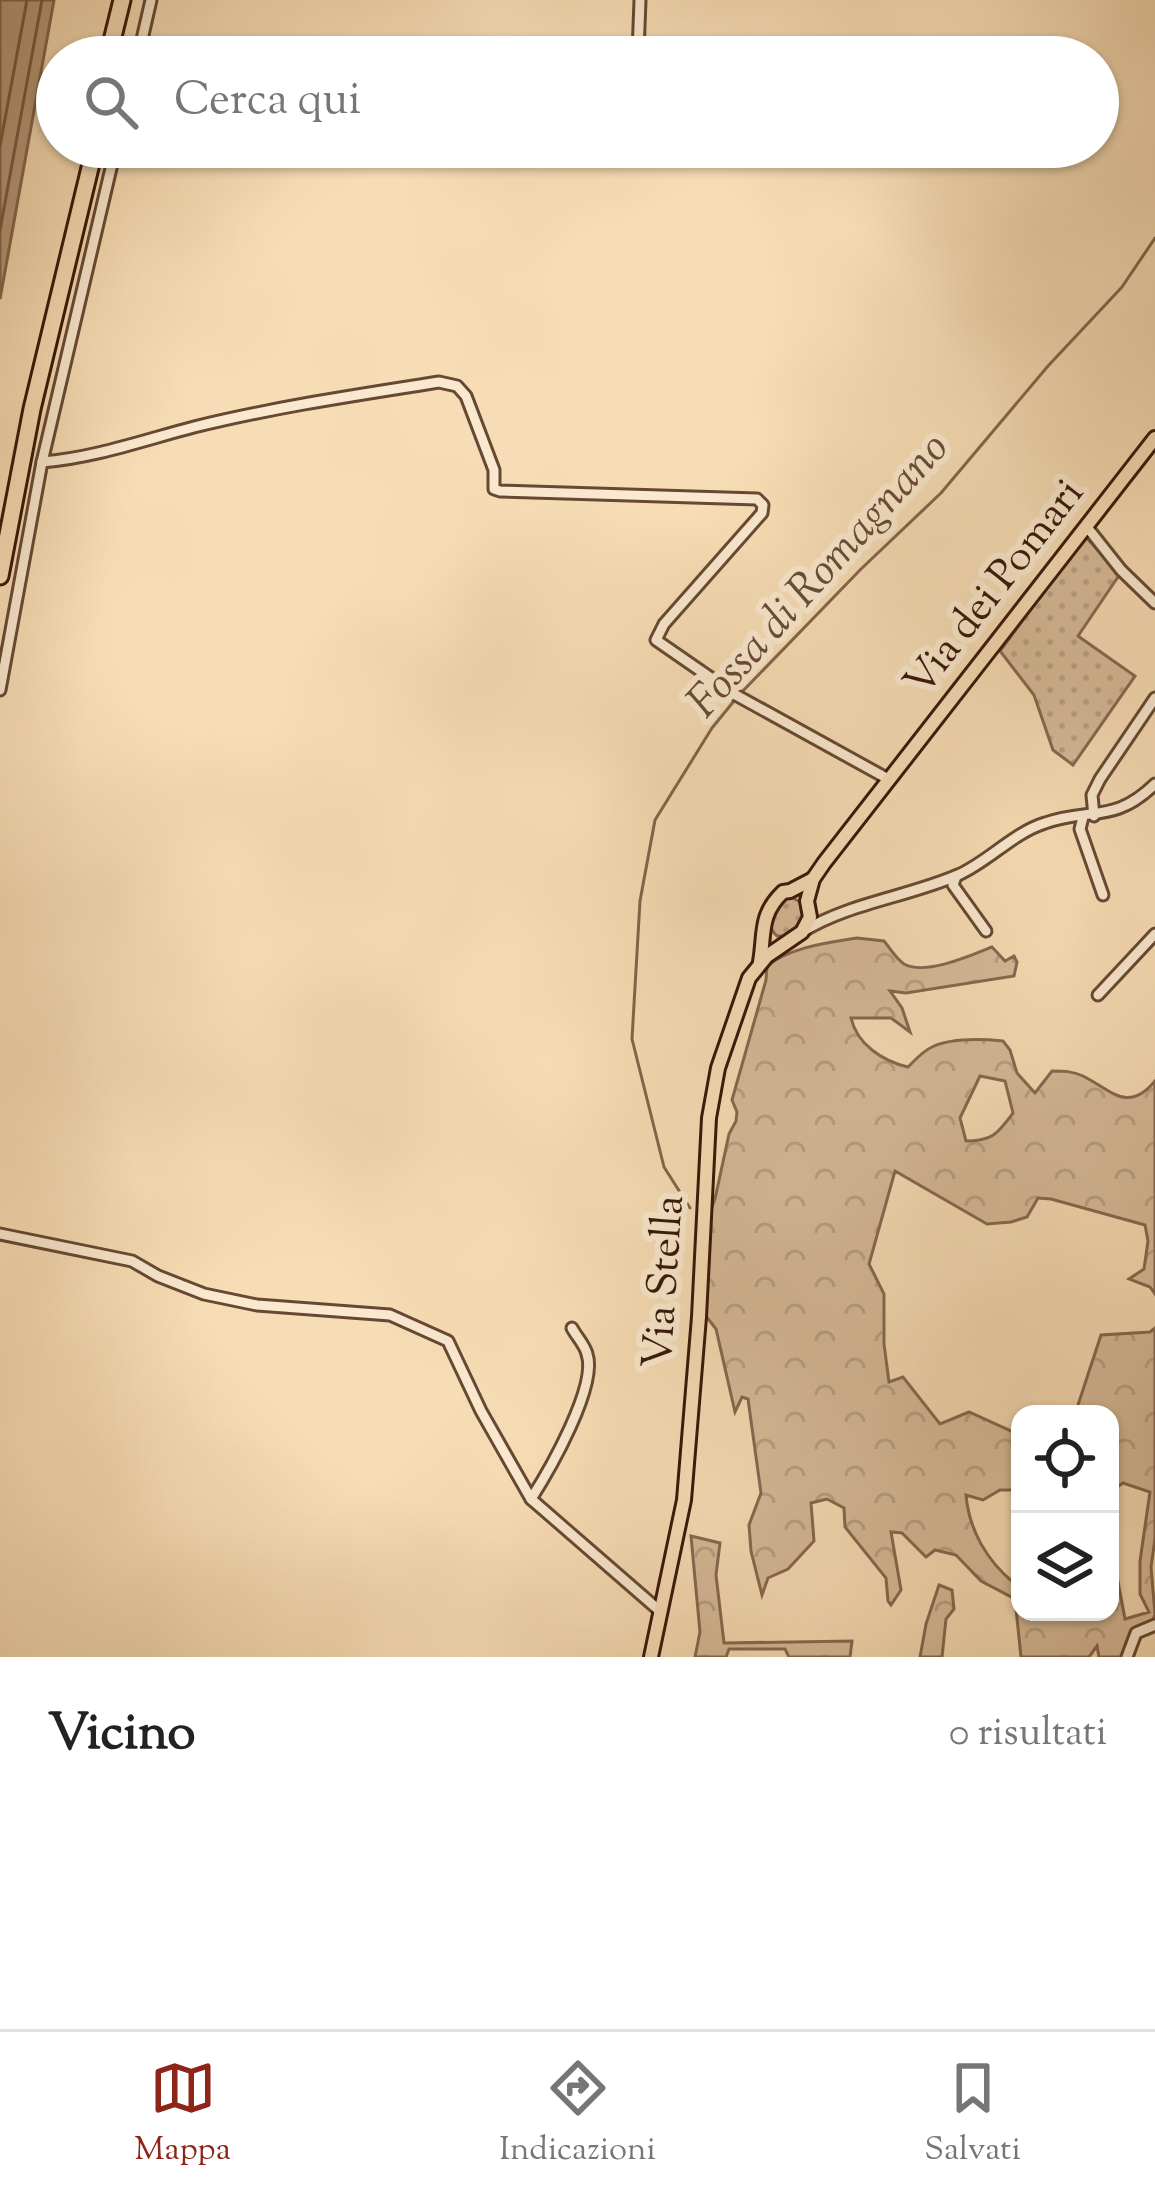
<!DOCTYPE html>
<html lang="it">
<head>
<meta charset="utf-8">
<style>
  body { margin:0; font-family:"Sorts Mill Goudy",serif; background:#f6f6f6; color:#222 }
  .controls { position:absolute; right:36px; bottom:36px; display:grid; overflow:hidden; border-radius:24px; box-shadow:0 3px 9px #0004 }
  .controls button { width:108px; height:108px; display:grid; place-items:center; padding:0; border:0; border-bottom:3px solid #e0e0e0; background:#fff; color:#222; font:60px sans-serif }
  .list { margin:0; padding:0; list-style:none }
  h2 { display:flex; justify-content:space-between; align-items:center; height:156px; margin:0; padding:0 48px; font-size:51px }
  h2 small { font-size:39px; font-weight:400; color:#767676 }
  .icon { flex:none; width:66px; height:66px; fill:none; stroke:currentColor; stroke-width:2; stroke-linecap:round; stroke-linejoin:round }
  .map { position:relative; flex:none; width:1155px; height:1657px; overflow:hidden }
  .search { position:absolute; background:#fff; box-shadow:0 3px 9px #0004; left:36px; right:36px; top:36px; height:132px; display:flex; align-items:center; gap:30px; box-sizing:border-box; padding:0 42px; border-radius:66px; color:#767676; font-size:45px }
  .sheet { height:372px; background:#fff }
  nav { display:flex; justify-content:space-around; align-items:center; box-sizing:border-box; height:168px; border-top:3px solid #e0e0e0; background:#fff; font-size:33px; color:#767676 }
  nav a { display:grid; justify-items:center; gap:6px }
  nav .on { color:#8f2418 }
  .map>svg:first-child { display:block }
  .grass { fill:url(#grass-dots); stroke:#866850; stroke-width:3 }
  .forest { fill:url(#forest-crowns); stroke:#866850; stroke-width:3; fill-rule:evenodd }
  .water { fill:#b6997a; stroke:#83654c; stroke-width:3 }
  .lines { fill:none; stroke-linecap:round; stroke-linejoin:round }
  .shore { stroke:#765841; stroke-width:3 }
  .stream { stroke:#83654c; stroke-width:3 }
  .minor-casing { stroke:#674833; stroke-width:15 }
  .major-casing { stroke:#371608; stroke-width:18 }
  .highway-casing { stroke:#371608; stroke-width:21 }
  .minor { stroke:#fae9cf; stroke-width:9 }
  .major { stroke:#f7ddb5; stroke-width:12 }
  .highway { stroke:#f7ddb5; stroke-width:15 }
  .labels { text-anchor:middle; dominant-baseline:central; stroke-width:12; stroke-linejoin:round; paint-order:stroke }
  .street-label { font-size:42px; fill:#371608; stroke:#fae9cf }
  .water-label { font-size:45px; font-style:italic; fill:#6a4a36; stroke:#fae9cf }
</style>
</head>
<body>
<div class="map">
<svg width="1155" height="1657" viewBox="0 0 1155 1657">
  <defs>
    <pattern id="grass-dots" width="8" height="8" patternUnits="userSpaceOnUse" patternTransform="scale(3)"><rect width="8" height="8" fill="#d6bb98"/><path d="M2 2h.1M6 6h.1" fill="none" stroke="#b8a082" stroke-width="1.8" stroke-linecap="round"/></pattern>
    <pattern id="forest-crowns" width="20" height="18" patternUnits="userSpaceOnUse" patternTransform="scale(3)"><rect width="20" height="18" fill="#d6bb98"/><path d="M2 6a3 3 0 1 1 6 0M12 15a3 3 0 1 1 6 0" fill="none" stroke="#b8a082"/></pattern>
  </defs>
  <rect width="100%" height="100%" fill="#f7ddb5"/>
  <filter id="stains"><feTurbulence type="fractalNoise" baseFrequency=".00167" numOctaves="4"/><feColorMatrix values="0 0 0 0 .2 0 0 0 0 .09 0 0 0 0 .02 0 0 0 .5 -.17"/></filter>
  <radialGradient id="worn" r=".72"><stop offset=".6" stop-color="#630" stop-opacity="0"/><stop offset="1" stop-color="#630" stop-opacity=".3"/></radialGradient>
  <g class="grass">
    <polygon points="1085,536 1120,574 1078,636 1135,676 1073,765 1053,750 1034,695 1000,651"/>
    <path d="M790,897L803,903L806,913L797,930L790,936H777C762,922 772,901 790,897Z"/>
  </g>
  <g class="forest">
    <path d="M857,938L884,941C890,948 896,959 904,964C925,976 972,955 992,947L1005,961L1014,956L1017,962L1014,976L906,993L890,991L902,1008L910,1032L891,1018H851C857,1044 882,1061 908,1067C915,1060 923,1051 932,1047C951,1038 982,1039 1003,1041L1010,1050L1017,1073L1035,1093L1052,1071C1064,1071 1072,1071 1083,1076C1111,1090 1128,1114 1155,1081V1294L1150,1287L1129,1279L1144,1269L1148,1241L1145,1225L1051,1199L1038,1198L1027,1217L1011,1222L987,1224L895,1171L869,1264L884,1294V1344L889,1382L903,1377L940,1424L969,1412L1020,1435V1490H1000L983,1500L966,1495C969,1530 987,1561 1014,1583L1020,1581V1612H1110V1539L1125,1619L1149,1612L1140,1594V1561L1150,1492L1123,1483L1110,1492V1414H1075L1101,1335L1150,1332L1155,1328V1539L1151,1567L1155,1614L1153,1620L1132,1631L1123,1657H1099L1097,1646L1089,1657H1021L1015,1599L981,1581L956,1555L935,1550L926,1557L902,1533L891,1532L901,1590L891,1605L888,1601L886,1578L845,1527L844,1508L827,1499L811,1503L814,1541L788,1569L768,1578L762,1595L751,1551L749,1525L761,1493L748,1399L742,1397L735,1412L716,1329L702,1311L708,1217L715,1199L729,1134L736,1121L737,1112L732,1100L766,980L767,966C791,947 826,943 857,938ZM980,1076L1005,1081L1013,1113C998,1133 993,1141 966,1141L960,1118Z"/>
    <polygon points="691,1536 720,1543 716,1575 724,1643 852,1641 850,1657 789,1657 785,1649 729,1649 726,1657 695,1657 700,1632"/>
    <polygon points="939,1585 952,1590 954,1609 946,1619 942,1657 920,1657 926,1624"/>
  </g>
  <polygon class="water" points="0,0 54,0 0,299"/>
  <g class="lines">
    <g class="shore">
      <polyline points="0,146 27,0"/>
      <polyline points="0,230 42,0"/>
    </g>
    <g class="stream">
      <polyline points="740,694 861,569 941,493 1048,366 1122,287 1155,238"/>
      <polyline points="690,1208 664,1167 632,1039 640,901 655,820 712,728 734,701"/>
    </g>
    <defs>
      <g id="minor">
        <polyline points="638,54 640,0"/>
        <polyline points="138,57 151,0"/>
        <path d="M42,462C94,458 144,440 194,427C275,407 357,395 439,382L457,386L466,396L494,470V489L500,491L757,499L763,505L762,513L664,624L656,640L734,694L890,780"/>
        <polyline points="1087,527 1121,570 1155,603"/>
        <polyline points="0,690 42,462 116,147"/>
        <polyline points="1094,816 1092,795 1100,779 1155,698"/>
        <polyline points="1083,817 1080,829 1103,895"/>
        <polyline points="956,876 953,885 986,931"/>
        <path d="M802,932C849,903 907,897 958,875C988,862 1013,833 1045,823C1091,807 1114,824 1155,784"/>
        <polyline points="1098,995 1155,934"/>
        <polyline points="0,1234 132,1261 158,1276 204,1294 257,1305 390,1315 448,1341 481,1411 531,1499 661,1612"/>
        <path d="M531,1499C549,1471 598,1386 587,1354C585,1345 576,1336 572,1328"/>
        <polyline points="1127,1657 1136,1633 1155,1625"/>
      </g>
      <g id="major">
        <path d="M760,962C765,933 759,915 783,892L790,891L813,879"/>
        <polyline points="651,1657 684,1500 699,1317 709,1118 718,1068 749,978 767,956 802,932 810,917 807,901 813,879 824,863 1155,438"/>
      </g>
      <g id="highway">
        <polyline points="108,57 122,0"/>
        <polyline points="0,576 32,409 95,147"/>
      </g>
    </defs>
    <use href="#minor" class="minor-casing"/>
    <use href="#major" class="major-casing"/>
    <use href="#highway" class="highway-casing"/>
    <use href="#minor" class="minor"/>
    <use href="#major" class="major"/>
    <use href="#highway" class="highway"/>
  </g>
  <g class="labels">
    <g class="street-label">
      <text transform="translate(996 589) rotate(-52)">Via dei Pomari</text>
      <text transform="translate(666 1282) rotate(-86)">Via Stella</text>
    </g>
    <g class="water-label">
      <text transform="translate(820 577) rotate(-48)">Fossa di Romagnano</text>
    </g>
  </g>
  <rect width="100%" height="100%" filter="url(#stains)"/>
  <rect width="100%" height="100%" fill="url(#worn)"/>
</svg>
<div class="controls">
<button><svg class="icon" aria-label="locate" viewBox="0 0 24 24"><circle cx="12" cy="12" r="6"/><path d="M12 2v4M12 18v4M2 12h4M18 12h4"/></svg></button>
<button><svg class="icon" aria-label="layers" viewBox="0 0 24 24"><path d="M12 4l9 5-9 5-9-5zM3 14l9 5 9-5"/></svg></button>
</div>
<div class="search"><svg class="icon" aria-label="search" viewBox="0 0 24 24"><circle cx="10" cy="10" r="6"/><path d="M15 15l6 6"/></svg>Cerca qui</div>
</div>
<section class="sheet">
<h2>Vicino<small>0 risultati</small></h2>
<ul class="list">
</ul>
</section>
<nav>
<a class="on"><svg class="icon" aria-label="map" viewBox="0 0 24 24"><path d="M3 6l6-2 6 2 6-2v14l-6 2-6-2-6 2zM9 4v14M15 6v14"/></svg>Mappa</a>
<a><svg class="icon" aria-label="directions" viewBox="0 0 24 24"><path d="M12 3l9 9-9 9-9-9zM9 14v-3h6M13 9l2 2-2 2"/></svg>Indicazioni</a>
<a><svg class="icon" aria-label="saved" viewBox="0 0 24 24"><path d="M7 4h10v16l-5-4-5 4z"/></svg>Salvati</a>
</nav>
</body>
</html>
